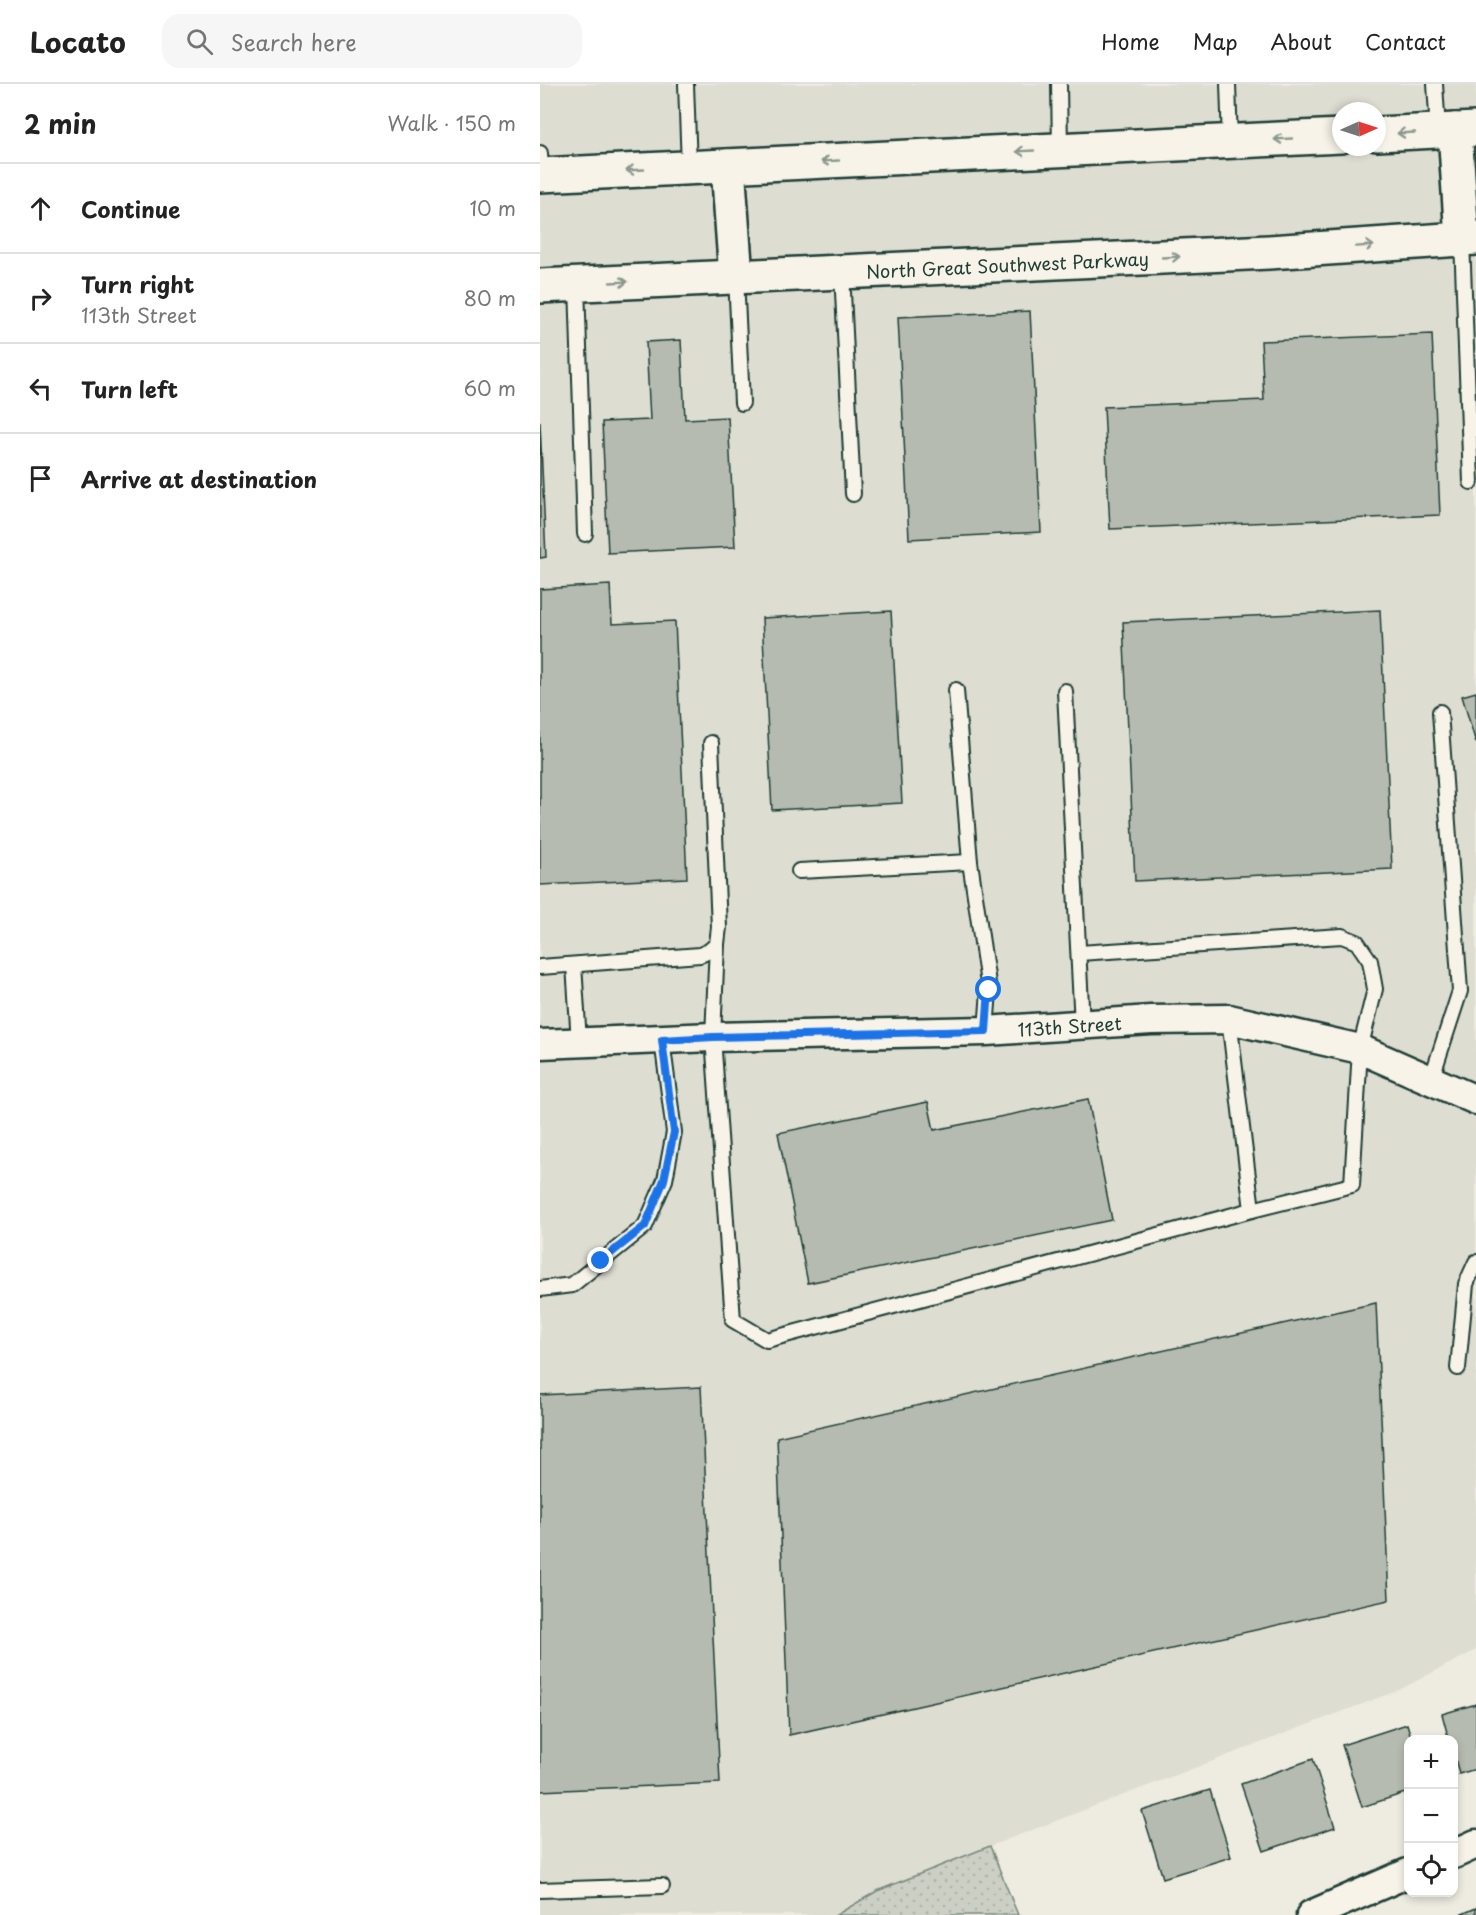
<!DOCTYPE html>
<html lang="en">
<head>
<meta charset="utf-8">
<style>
  body { margin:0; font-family:"Playpen Sans",sans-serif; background:#f6f6f6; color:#222 }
  .controls { position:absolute; right:18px; bottom:18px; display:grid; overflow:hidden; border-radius:12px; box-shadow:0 3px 9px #0003 }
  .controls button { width:54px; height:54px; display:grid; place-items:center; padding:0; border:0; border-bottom:2px solid #e0e0e0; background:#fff; color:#222; font:30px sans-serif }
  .compass { position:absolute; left:792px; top:18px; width:54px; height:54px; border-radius:50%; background:#fff; box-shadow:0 3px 9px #0003; rotate:87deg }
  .stop { position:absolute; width:18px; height:18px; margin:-14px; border:4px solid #1a73e8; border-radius:50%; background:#fff }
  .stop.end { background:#1a73e8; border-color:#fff; box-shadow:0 2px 6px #0008 }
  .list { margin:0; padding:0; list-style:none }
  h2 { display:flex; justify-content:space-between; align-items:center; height:78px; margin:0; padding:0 24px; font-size:26px }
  h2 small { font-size:20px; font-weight:400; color:#767676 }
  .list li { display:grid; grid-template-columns:39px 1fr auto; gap:18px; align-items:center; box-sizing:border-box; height:90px; padding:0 24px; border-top:2px solid #e0e0e0 }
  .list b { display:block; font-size:22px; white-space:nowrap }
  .list p { margin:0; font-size:20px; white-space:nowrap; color:#767676 }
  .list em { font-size:20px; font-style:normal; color:#767676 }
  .icon { flex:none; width:33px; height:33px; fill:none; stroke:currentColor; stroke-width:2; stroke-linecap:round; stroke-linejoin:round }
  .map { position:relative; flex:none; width:936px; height:1831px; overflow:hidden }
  header { display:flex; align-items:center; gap:36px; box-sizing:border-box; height:84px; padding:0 30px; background:#fff; border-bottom:2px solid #e0e0e0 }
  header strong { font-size:28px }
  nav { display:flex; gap:33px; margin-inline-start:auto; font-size:21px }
  .search { width:420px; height:54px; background:#f6f6f6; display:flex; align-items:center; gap:15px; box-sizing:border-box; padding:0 21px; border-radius:18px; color:#767676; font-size:22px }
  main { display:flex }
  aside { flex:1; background:#fff }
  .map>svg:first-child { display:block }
  .built { fill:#ddddd2; fill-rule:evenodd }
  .grass { fill:url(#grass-dots); stroke:#76867c; stroke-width:1.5 }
  .building { fill:#b5bbb0; stroke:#1f3d34; stroke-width:1.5 }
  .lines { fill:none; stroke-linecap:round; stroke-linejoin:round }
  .lane-casing { stroke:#1f3d34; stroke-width:18 }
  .street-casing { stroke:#1f3d34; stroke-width:33 }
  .secondary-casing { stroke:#1f3d34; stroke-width:38 }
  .lane { stroke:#f7f3e8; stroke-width:14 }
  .street { stroke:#f7f3e8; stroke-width:28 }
  .secondary { stroke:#f7f3e8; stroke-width:33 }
  .oneway { stroke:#8b988e }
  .route { stroke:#1a73e8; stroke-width:8 }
  .labels { text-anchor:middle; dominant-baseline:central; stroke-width:4.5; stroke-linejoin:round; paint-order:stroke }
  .street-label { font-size:18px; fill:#1f3d34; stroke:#f7f3e8 }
</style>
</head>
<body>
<header>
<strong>Locato</strong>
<div class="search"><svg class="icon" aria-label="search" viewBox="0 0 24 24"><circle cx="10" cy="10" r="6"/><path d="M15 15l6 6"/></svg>Search here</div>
<nav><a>Home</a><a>Map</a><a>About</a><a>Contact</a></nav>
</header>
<main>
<aside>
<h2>2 min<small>Walk · 150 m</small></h2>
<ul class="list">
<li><svg class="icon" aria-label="ahead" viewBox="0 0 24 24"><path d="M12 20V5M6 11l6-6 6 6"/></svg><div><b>Continue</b></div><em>10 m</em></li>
<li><svg class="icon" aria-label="right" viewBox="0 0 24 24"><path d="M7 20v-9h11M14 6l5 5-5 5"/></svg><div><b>Turn right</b><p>113th Street</p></div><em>80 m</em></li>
<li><svg class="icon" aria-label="left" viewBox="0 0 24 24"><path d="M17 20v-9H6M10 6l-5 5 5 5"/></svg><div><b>Turn left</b></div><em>60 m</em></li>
<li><svg class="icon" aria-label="arrive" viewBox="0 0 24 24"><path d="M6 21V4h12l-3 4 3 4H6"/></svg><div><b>Arrive at destination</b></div></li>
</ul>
</aside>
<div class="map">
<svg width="936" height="1831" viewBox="0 0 936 1831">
  <defs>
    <pattern id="grass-dots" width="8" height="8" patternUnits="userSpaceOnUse" patternTransform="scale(1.5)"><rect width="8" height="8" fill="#cccfc4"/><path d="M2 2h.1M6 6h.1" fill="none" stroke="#afb3a9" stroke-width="1.8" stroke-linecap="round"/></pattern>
  </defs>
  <rect width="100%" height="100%" fill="#eeece1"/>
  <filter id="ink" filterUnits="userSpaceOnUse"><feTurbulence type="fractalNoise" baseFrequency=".0167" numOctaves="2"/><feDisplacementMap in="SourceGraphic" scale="12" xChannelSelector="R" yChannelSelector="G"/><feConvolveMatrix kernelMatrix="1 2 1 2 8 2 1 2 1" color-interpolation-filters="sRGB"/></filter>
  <g filter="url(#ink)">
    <path class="built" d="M0,0H936V1566L859,1606L450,1762L337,1807L296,1831H0ZM801,27H837V63H801Z"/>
    <polygon class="grass" points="450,1762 478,1831 296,1831 337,1807"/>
    <g class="building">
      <polygon points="490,227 501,448 369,455 358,233"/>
      <polygon points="892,250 900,431 570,445 564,323 724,316 721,257"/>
      <polygon points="141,256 145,335 188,333 195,463 68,469 62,338 110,336 106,258"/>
      <polygon points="0,338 6,473 0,474"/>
      <polygon points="70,501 72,540 135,537 147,794 0,801 0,505"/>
      <polygon points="840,526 852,785 595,797 583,538"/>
      <polygon points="351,527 362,719 232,726 222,534"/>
      <polygon points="936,608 936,659 922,612"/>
      <polygon points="548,1015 572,1136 268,1199 238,1049 388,1018 394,1046"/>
      <polygon points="836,1219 849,1516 249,1651 237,1353"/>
      <polygon points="161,1303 180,1699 0,1707 0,1311"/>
      <polygon points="936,1620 936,1685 919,1690 914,1670 914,1656 909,1656 902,1630"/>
      <polygon points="867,1640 872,1656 868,1656 868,1708 822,1723 802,1661"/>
      <polygon points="773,1675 795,1743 724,1767 701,1700"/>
      <polygon points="670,1706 691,1773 623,1794 602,1727"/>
      <polygon points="936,1824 936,1831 920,1831"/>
    </g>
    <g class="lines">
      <defs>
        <g id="lane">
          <polyline points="146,0 149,83"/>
          <polyline points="519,0 520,65"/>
          <polyline points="688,0 690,58"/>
          <polyline points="895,0 898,47"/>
          <polyline points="0,69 1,91"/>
          <polyline points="922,155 931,398"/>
          <polyline points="302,188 313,410"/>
          <polyline points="196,193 202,319"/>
          <polyline points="37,200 45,450"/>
          <polyline points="416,606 430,778 449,906 446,947"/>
          <polyline points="525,607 542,941"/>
          <polyline points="259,787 430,778"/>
          <polyline points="177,860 173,953 193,1236 227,1256 712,1126 689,935"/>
          <polyline points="539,869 802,852 817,858 830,877 835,905 820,965 812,1101 712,1126"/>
          <polyline points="34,881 39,958"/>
          <polyline points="0,883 160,871 169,867 177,860 179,843 171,659"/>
          <polyline points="891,996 920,907 900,628"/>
          <polyline points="0,1205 32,1201 105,1142 125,1096 134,1048 122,956"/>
          <polyline points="918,1284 926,1200 936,1178"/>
          <polyline points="0,1806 122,1802"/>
        </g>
        <g id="street">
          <path id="s1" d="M0,960L173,953L446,947L611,936L689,935L820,965L936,1016"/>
          <polyline points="914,1770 936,1760"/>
          <polyline points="771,1831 868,1789"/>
        </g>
        <g id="secondary">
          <polyline points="915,46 922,155"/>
          <polyline points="837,50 936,45"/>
          <polyline points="188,82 196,193"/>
          <polyline points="0,91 801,52"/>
          <path id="s2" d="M0,202L729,168L936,154"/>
        </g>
      </defs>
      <use href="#lane" class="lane-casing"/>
      <use href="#street" class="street-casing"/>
      <use href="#secondary" class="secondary-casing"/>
      <use href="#lane" class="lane"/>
      <use href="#street" class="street"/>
      <use href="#secondary" class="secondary"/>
    </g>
    <defs><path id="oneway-shaft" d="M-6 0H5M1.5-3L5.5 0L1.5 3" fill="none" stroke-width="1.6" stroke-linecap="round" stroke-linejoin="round" transform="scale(1.5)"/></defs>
    <g class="oneway">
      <use href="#oneway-shaft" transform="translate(866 49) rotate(177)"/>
      <use href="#oneway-shaft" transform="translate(743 55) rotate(177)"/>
      <use href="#oneway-shaft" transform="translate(485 67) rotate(177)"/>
      <use href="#oneway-shaft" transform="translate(290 77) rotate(177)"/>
      <use href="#oneway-shaft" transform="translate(95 86) rotate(177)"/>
      <use href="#oneway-shaft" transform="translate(825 162) rotate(-4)"/>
      <use href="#oneway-shaft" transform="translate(631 173) rotate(-3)"/>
      <use href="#oneway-shaft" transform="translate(79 198) rotate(-3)"/>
    </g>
  </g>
  <g class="lines" filter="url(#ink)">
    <polyline class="route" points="61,1177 105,1142 124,1096 134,1048 122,956 173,953 446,947 449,906"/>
  </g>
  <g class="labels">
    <g class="street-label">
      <text stroke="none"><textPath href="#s2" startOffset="468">North Great Southwest Parkway</textPath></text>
      <text stroke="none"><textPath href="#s1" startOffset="530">113th Street</textPath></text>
    </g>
  </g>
</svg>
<div class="controls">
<button>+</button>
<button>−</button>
<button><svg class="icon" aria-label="locate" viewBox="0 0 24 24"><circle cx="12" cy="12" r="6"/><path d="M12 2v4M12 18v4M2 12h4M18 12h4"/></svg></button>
</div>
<svg class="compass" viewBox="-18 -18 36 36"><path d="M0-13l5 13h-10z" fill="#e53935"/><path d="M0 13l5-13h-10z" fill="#767676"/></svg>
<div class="stop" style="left:449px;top:906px"></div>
<div class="stop end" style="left:61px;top:1177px"></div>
</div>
</main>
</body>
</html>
